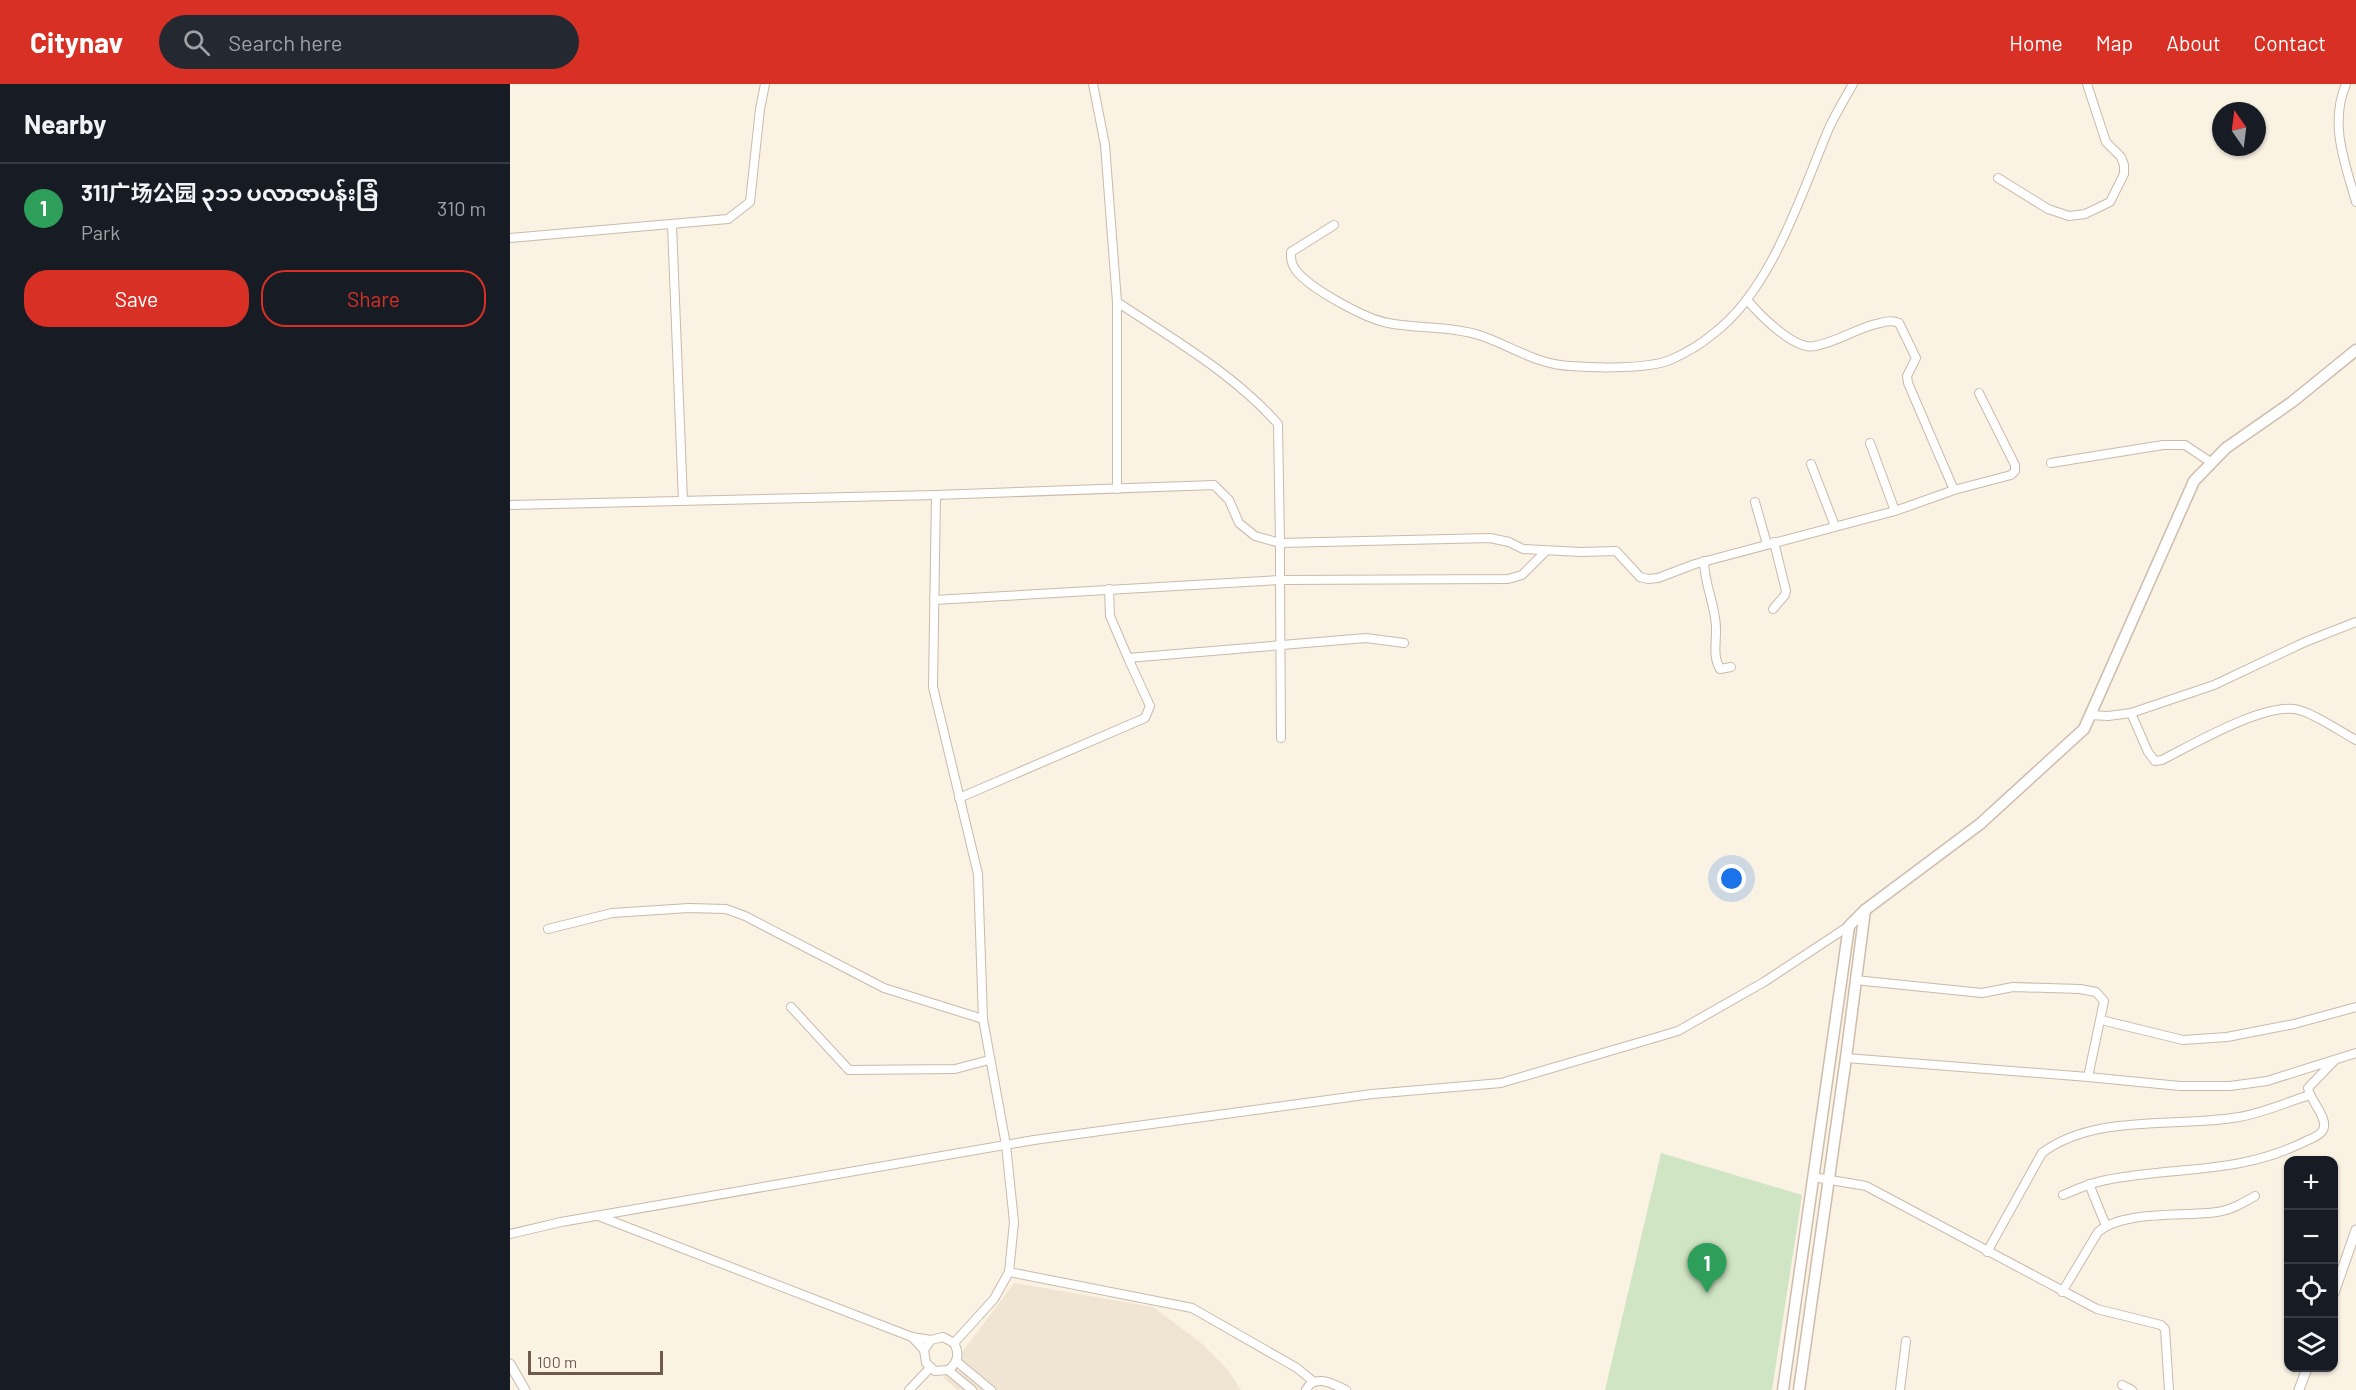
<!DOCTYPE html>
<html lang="en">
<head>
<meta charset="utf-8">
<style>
  body { margin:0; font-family:Barlow,"Noto Sans SC","Noto Sans Myanmar",sans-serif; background:#242831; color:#f1f3f6 }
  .controls { position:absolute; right:18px; bottom:18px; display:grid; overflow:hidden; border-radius:12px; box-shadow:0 2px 4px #0004 }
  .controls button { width:54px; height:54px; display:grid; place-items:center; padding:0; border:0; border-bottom:2px solid #363941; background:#171b24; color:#f1f3f6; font:30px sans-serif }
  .compass { position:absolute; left:1702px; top:18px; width:54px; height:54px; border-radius:50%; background:#171b24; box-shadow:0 2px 4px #0004; rotate:346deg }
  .scale { position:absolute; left:18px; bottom:15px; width:135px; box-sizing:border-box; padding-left:6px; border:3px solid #6f5a4c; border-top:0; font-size:16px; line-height:21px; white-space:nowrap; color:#6f5a4c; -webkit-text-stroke:4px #fdf6e9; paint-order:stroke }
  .you { position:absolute; left:1222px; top:795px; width:21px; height:21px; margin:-15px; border:4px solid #fff; border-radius:50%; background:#1a73e8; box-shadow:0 0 0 9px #1a73e833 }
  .badge { display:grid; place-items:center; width:39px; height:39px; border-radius:50%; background:#d93025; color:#fff; font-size:20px; font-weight:700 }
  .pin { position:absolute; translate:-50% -50px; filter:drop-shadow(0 2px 3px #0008) }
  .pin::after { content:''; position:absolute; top:32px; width:21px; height:18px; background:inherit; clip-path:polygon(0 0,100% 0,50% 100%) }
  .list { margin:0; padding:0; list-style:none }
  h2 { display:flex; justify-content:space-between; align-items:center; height:78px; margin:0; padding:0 24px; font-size:26px }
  h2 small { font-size:20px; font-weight:400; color:#9ea1a6 }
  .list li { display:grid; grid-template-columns:39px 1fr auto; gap:18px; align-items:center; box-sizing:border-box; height:90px; padding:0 24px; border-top:2px solid #363941 }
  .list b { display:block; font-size:22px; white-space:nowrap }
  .list p { margin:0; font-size:20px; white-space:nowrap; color:#9ea1a6 }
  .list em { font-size:20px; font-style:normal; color:#9ea1a6 }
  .actions { display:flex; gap:12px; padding:18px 24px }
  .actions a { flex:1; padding:14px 0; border:2px solid #d93025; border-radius:24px; text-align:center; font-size:21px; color:#d93025 }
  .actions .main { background:#d93025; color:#fff }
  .icon { flex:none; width:33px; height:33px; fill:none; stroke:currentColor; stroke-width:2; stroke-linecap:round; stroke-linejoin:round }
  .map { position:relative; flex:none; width:1846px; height:1306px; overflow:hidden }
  header { display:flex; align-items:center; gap:36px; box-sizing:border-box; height:84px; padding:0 30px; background:#d93025; color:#fff }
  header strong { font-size:28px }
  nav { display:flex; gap:33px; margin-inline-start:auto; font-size:21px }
  .search { width:420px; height:54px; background:#242831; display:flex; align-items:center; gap:15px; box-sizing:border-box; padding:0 21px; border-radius:33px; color:#9ea1a6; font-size:22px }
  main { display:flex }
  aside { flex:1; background:#171b24 }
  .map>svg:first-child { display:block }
  .residential { fill:#f0e4d3 }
  .green { fill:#d0e5c4 }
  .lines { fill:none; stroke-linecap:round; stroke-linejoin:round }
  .minor-casing { stroke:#c9baab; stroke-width:10 }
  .tertiary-casing { stroke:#c9baab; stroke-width:11 }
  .secondary-casing { stroke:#cebcac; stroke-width:13 }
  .minor { stroke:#fff; stroke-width:8 }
  .tertiary { stroke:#fff; stroke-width:9 }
  .secondary { stroke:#fff; stroke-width:10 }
</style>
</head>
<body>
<header>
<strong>Citynav</strong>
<div class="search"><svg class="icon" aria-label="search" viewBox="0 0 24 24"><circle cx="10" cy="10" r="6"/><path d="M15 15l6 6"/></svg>Search here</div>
<nav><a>Home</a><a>Map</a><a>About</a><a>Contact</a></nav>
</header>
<main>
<aside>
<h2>Nearby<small></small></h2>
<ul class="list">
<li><span class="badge" style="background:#2e9e5b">1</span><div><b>311广场公园 ၃၁၁ ပလာဇာပန်းခြံ</b><p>Park</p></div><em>310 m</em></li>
</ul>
<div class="actions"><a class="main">Save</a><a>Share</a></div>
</aside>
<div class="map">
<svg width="1846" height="1306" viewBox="0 0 1846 1306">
  <rect width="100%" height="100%" fill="#faf2e3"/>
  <polygon class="residential" points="504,1199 643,1223 691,1259 718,1286 731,1306 448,1306 433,1294"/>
  <polygon class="green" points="1151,1069 1292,1111 1262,1306 1095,1306"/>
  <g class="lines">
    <defs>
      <g id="minor">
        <polyline points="583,0 595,61 607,218 607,405"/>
        <path d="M1836,0C1819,40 1835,79 1846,118"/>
        <polyline points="1488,94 1538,125 1559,132 1575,130 1600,118 1614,90 1614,81 1611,73 1596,58 1577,0"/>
        <polyline points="162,141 173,417"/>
        <path d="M824,141L781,168C781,175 781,179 785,185C798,204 856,235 878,239C909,245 943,242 972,252C1003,263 1028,281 1061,282C1086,284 1139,285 1160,276C1174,270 1191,260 1203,250C1262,206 1291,110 1319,44C1326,29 1335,14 1343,0"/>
        <polyline points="0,154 218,135 240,118 250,25 255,0"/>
        <path d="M1238,217C1250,231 1285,267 1305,262C1325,258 1343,247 1362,241C1372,239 1380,235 1389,239L1406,274L1397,292L1398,299L1444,406"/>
        <polyline points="1360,359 1385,427"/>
        <polyline points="1541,379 1653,361 1675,361 1702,379"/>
        <polyline points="1301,380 1325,442"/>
        <polyline points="426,411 423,603 468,790 473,935 496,1061 504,1138 499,1188 484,1215 444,1259"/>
        <polyline points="1245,418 1257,460"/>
        <path d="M0,421L426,411L704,401L719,416L729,439L745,452L770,459L768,340C724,290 663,255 607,218"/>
        <path d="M1194,477C1194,501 1207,524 1206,547C1206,561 1203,573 1210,585L1221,583"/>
        <polyline points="599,505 600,532 618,574 856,554 894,559"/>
        <polyline points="424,516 770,496 770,459 980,454 999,458 1013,465 1071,468 1106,467 1130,493 1138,495 1148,494 1185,480 1385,427 1444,406 1501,391 1505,387 1505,381 1469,309"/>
        <polyline points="1263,525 1275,511 1276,507 1264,458"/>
        <path d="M1621,629L1638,668L1645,677L1652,676C1682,661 1756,617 1789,626C1805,630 1831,648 1846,656"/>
        <polyline points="1580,631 1598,632 1621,629 1704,601 1795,558 1846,538"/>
        <polyline points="771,654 770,496 998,495 1012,491 1037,466"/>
        <polyline points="449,714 635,634 640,622 618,574"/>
        <polyline points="38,845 102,829 179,824 216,825 235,832 374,904 473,935"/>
        <polyline points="1345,896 1472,909 1503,903 1570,905 1586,908 1594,917 1578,993"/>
        <polyline points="281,923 339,986 445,985 479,976"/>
        <polyline points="1591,936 1673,956 1717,953 1784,940 1846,923"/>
        <polyline points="1336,974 1578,993 1670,1002 1720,1002 1757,997 1846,969"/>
        <polyline points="1303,1093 1356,1102 1587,1225 1651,1241 1655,1245 1659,1306"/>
        <polyline points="1579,1100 1596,1142"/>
        <path d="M1553,1111C1567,1105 1580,1099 1596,1096C1665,1082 1727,1091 1794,1058C1800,1055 1810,1052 1813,1046C1819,1034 1800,1017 1798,1004L1824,977"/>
        <polyline points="91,1133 402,1253 421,1256"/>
        <polyline points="0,1150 51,1138 524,1056 862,1010 991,999 1168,947 1254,898 1339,842"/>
        <path d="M1477,1168L1532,1069C1585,1029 1667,1044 1729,1033C1753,1029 1777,1018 1800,1011"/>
        <polyline points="499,1188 682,1224 787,1284 804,1298"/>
        <path d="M1552,1208L1588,1148C1614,1126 1673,1133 1707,1128C1721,1126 1733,1119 1745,1112"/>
        <path d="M402,1253L414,1266L416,1279L425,1287L438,1286C448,1279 450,1270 444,1259L433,1253L421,1256L414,1266"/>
        <polyline points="446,1277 481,1306"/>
        <polyline points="438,1286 462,1306"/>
        <polyline points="1612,1301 1622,1306"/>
        <polyline points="399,1306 420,1284"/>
        <path d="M796,1306C804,1289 823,1300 836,1306"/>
        <polyline points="1390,1306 1396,1257"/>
      </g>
      <g id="tertiary">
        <polyline points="1824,1209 1846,1146"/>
        <polyline points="0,1280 15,1306"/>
        <polyline points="1789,1306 1797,1284"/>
      </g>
      <g id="secondary">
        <polyline points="1273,1306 1339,842 1355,826 1470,740 1574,645 1684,397 1716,364 1782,318 1846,266"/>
        <polyline points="1289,1306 1336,974 1355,826"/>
      </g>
    </defs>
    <use href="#minor" class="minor-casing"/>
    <use href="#tertiary" class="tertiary-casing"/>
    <use href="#secondary" class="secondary-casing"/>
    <use href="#minor" class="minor"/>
    <use href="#tertiary" class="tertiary"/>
    <use href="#secondary" class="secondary"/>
  </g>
</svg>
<div class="controls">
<button>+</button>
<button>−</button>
<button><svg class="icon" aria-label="locate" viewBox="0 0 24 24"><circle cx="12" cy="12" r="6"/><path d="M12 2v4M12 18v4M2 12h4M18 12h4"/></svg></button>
<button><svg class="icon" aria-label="layers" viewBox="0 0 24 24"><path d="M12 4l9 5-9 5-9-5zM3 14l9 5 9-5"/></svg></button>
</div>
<svg class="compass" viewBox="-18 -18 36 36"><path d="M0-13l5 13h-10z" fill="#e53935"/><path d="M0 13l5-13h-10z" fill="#9ea1a6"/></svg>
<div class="scale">100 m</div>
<div class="you"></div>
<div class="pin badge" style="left:1197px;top:1209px;background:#2e9e5b">1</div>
</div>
</main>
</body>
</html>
